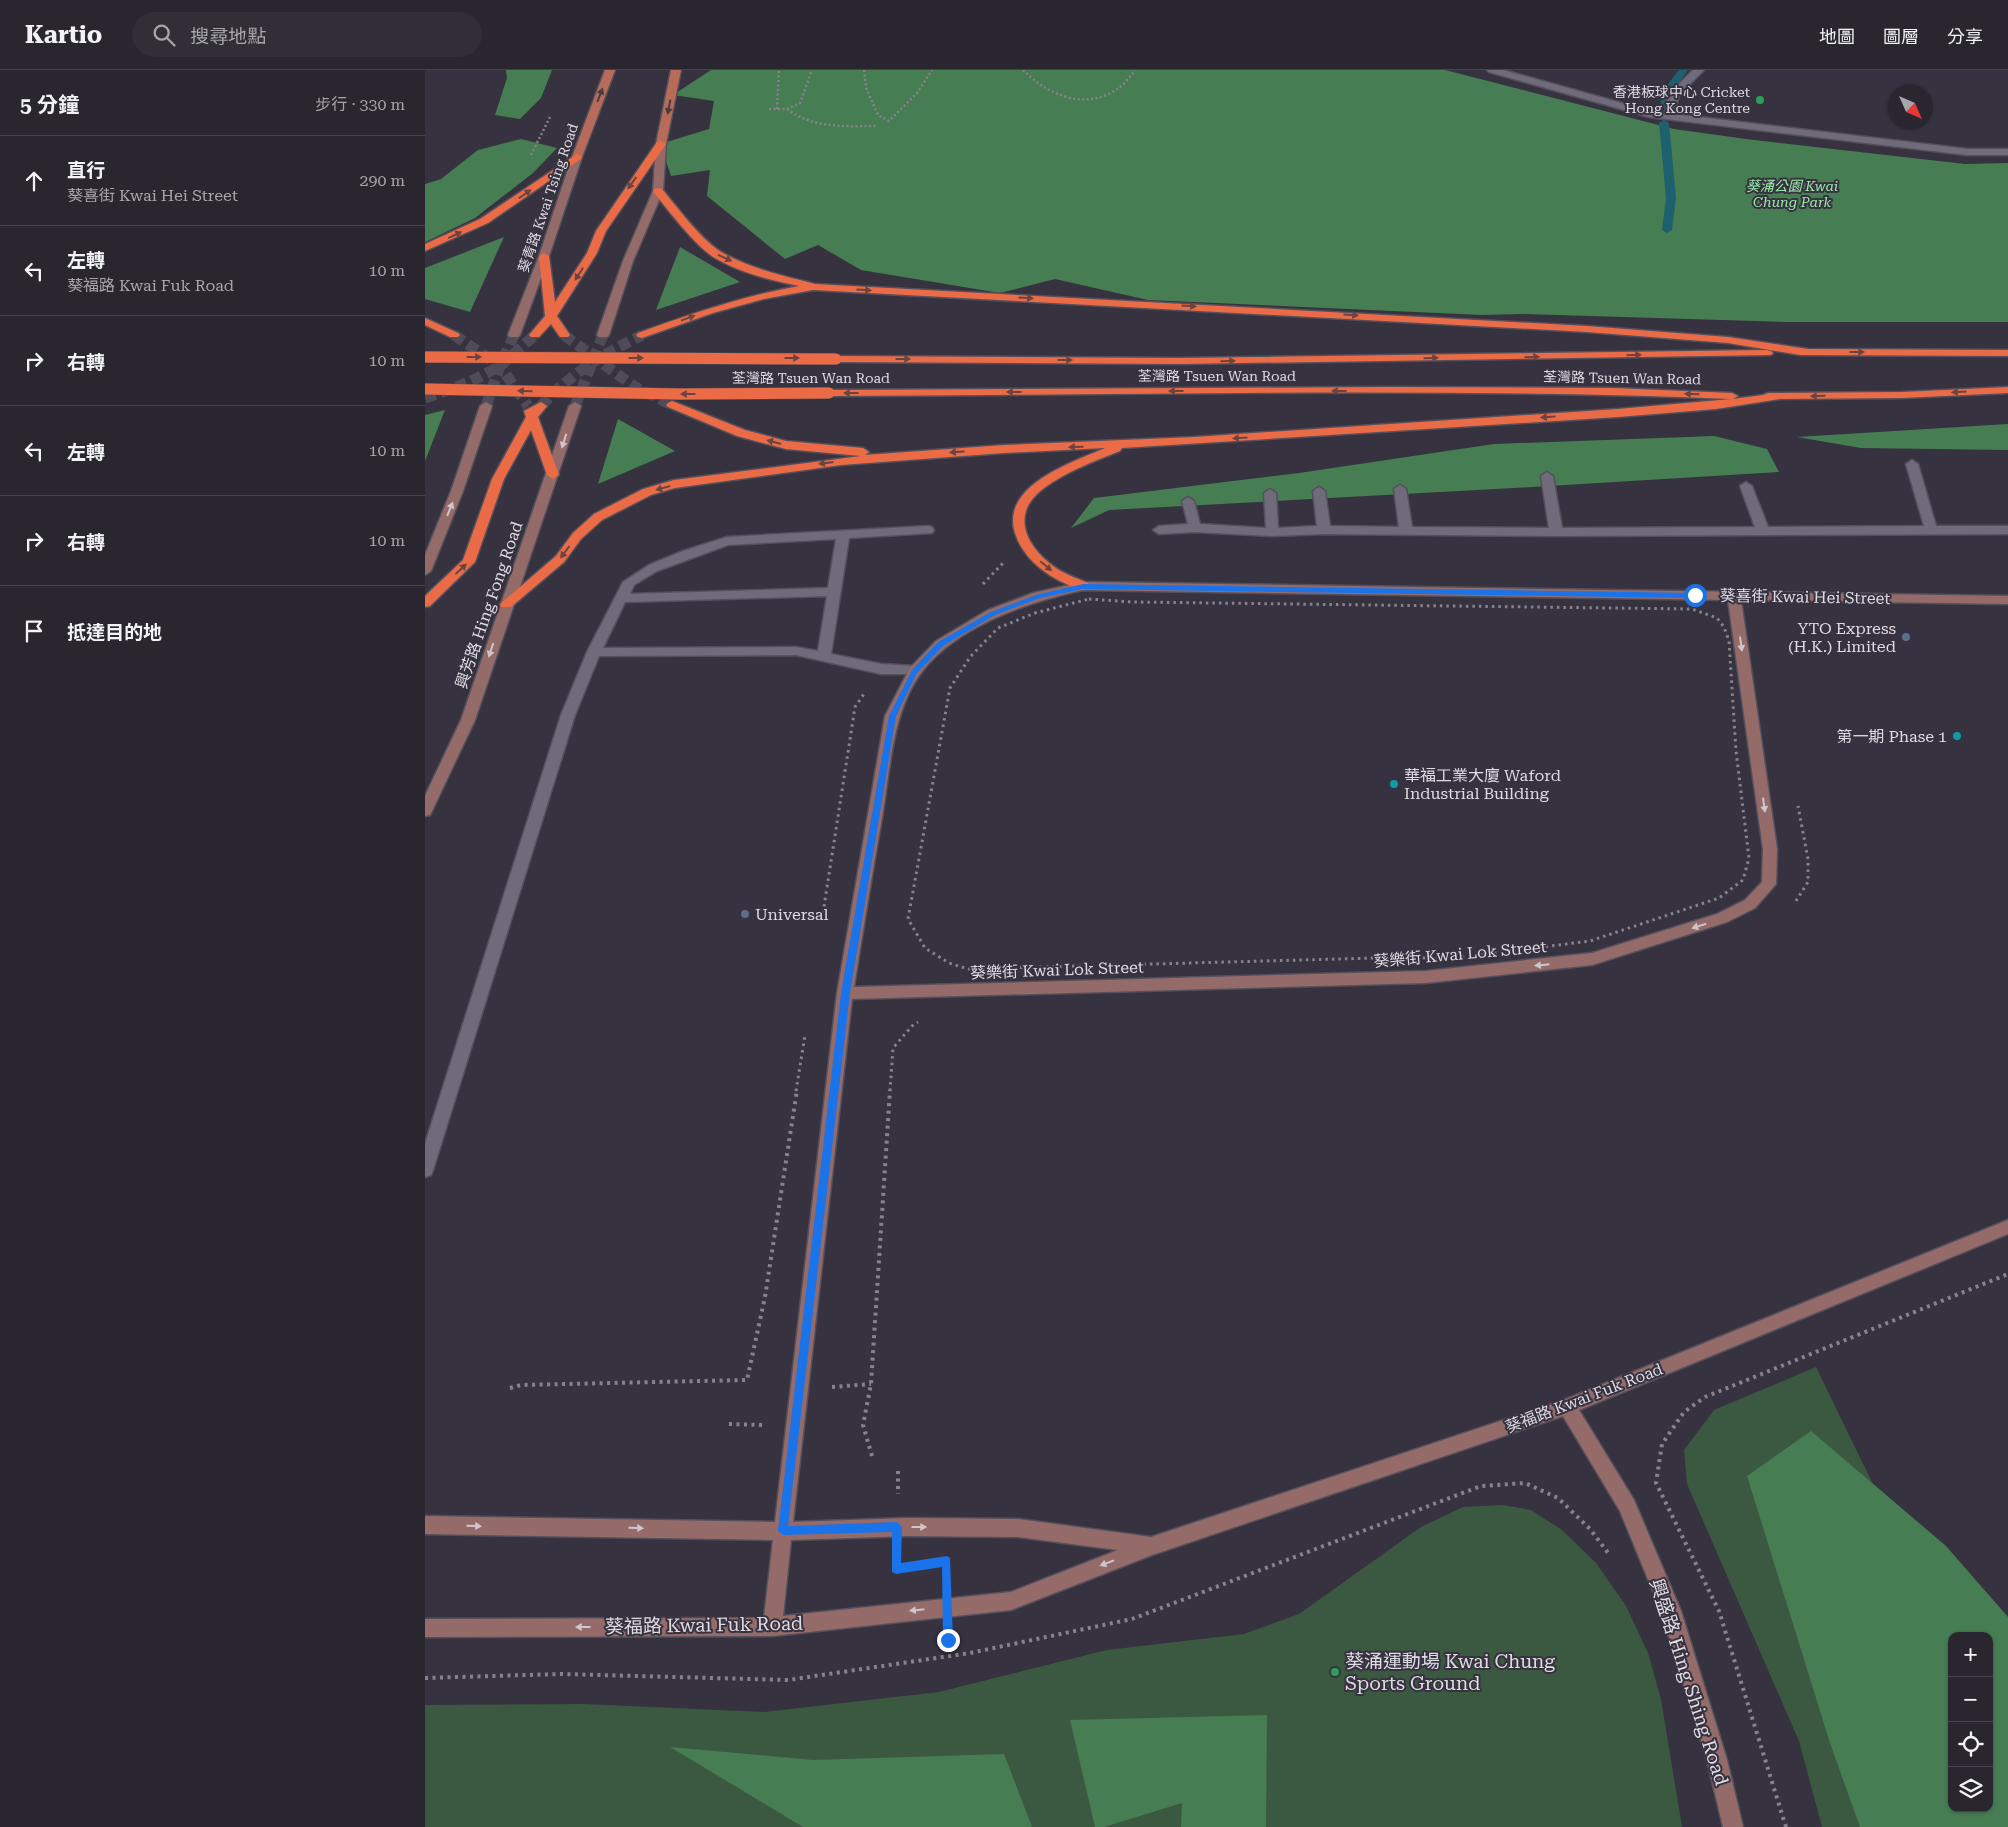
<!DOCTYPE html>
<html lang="zh-TW">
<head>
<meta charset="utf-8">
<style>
  body { margin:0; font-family:"Roboto Serif","Noto Sans TC",serif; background:#312e37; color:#f1f3f6 }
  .controls { position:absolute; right:15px; bottom:15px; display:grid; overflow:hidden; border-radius:10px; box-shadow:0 1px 4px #0004 }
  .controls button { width:45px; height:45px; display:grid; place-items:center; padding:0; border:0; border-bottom:1px solid #45434b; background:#29262f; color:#f1f3f6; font:25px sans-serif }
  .compass { position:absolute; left:1463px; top:15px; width:45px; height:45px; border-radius:50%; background:#29262f; box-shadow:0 1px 4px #0004; rotate:135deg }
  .stop { position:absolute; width:15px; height:15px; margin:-11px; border:4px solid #1a73e8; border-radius:50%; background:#fff }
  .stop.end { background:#1a73e8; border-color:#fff; box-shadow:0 1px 5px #0008 }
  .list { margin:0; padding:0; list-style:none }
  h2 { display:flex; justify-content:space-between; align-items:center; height:65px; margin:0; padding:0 20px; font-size:21px }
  h2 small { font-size:16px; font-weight:400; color:#a5a5aa }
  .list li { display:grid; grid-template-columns:32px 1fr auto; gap:15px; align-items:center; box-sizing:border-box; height:90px; padding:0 20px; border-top:1px solid #45434b }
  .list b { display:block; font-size:19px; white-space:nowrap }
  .list p { margin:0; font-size:16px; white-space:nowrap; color:#a5a5aa }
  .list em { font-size:16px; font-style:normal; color:#a5a5aa }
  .icon { flex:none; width:28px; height:28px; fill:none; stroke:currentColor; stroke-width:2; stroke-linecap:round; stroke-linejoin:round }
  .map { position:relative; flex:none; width:1583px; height:1757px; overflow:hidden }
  header { display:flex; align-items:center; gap:30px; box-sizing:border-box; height:70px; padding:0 25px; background:#29262f; border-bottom:1px solid #45434b }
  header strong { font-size:24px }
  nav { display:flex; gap:28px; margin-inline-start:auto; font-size:18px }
  .search { width:350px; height:45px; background:#312e37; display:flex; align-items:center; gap:12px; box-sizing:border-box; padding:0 18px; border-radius:28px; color:#a5a5aa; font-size:19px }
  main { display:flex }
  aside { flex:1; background:#29262f }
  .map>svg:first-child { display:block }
  .green { fill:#3b5841 }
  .forest { fill:#477d53; fill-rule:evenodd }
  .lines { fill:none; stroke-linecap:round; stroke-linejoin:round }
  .stream { fill:#1d616f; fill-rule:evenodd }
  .secondary-tunnel { stroke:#504b58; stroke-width:11; stroke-dasharray:11 5.5; stroke-linecap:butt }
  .highway-tunnel { stroke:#504b58; stroke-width:11; stroke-dasharray:11 5.5; stroke-linecap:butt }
  .lane-casing { stroke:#54505b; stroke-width:3 }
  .street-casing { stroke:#54505b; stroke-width:3 }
  .secondary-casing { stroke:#54505b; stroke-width:3 }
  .primary-casing { stroke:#54505b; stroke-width:3 }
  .highway-casing { stroke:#54505b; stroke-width:3 }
  .path-far2 { stroke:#87838d; stroke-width:2.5; stroke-dasharray:2 2.5; stroke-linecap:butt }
  .path-far1 { stroke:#87838d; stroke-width:3; stroke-dasharray:2.5 4; stroke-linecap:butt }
  .path { stroke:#87838d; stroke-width:4; stroke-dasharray:3 4.5; stroke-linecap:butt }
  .lane { fill:#706b7a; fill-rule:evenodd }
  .street { fill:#706b7a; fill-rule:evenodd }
  .secondary { fill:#956b6a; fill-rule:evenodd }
  .primary { fill:#b96b5a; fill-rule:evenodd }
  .highway { fill:#ea6b45; fill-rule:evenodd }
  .highway-bridge-casing { stroke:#54505b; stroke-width:12; stroke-linecap:butt }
  .highway-bridge { stroke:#ea6b45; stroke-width:11 }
  .oneway { fill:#4a3b43 }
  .oneway2 { fill:#6d4341 }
  .oneway3 { fill:#cfc5cb }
  .route { fill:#1a73e8 }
  .leisure-dot { fill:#2e9e5b; stroke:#37323f; stroke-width:2 }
  .service-dot { fill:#5c6f8a; stroke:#37323f; stroke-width:2 }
  .culture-dot { fill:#0f9aa8; stroke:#37323f; stroke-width:2 }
  .labels { text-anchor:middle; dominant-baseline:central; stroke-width:4; stroke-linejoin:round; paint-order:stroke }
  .far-poi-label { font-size:14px; fill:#dedbe3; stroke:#37323f; text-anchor:end }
  .far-park-label { font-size:14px; font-style:italic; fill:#9beaab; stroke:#37323f }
  .far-street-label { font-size:14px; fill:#dedbe3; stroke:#37323f }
  .street-label { font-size:16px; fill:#dedbe3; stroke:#37323f }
  .poi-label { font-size:16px; fill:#dedbe3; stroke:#37323f; text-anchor:end }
  .near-street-label { font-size:19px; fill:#dedbe3; stroke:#37323f }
  .near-poi-label { font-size:19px; fill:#dedbe3; stroke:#37323f; text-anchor:start }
</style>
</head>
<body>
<header>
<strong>Kartio</strong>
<div class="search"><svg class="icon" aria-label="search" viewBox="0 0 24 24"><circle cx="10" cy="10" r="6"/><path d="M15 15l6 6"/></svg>搜尋地點</div>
<nav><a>地圖</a><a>圖層</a><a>分享</a></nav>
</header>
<main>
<aside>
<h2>5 分鐘<small>步行 · 330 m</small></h2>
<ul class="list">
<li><svg class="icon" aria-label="ahead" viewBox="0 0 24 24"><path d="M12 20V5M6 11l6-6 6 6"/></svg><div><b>直行</b><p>葵喜街 Kwai Hei Street</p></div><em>290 m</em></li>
<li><svg class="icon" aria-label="left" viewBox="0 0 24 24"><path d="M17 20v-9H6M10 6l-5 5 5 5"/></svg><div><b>左轉</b><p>葵福路 Kwai Fuk Road</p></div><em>10 m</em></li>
<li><svg class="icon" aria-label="right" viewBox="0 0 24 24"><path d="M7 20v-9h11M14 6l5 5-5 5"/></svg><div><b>右轉</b></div><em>10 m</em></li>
<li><svg class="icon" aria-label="left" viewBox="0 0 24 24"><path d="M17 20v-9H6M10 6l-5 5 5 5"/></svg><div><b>左轉</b></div><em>10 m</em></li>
<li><svg class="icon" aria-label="right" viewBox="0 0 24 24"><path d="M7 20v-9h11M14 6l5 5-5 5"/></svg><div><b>右轉</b></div><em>10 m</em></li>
<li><svg class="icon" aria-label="arrive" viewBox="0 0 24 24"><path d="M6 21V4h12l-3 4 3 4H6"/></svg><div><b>抵達目的地</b></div></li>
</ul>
</aside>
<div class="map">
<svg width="1583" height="1757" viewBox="0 0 1583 1757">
  <rect width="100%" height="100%" fill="#37323f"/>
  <g class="green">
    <polygon points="1391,1297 1527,1577 1527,1738 1564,1738 1583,1757 1397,1757 1374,1671 1262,1414 1259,1380 1289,1340"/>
    <polygon points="1078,1435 1106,1440 1137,1460 1171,1493 1201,1536 1223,1583 1236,1629 1257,1757 0,1757 0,1635 159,1634 339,1642 514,1622 682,1580 819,1564 874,1544 996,1457 1038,1437"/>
  </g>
  <g class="forest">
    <polygon points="81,0 127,0 116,28 95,49 70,45 82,8"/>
    <polygon points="286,0 1020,0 1249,59 1321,69 1540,94 1583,93 1583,252 1360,252 1095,244 1057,245 723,230 630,209 575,223 436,200 393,175 360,189 282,126 285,100 246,106 235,74 284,59 289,31 248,25"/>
    <polygon points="96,69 132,78 108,103 50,148 0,172 0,114 16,109 53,80"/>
    <polygon points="79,167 45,242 0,229 0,198"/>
    <polygon points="255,177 315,212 231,240"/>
    <polygon points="20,340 0,391 0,345"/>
    <polygon points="193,349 250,381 173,414"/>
    <polygon points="1583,354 1583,380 1436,378 1372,367"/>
    <polygon points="1289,366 1342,379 1354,402 1089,418 684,440 646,458 669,428 874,403 1069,374"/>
    <path d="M1386,1361L1521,1476L1583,1547V1757H1435L1405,1673L1322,1406ZM1527,1566H1564V1738H1527Z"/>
    <polygon points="842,1645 841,1757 756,1757 757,1733 679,1757 670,1757 645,1650"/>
    <polygon points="245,1677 388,1690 579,1684 607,1757 378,1757"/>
  </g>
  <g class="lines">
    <g class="stream">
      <path d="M1254,0H1263L1248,21L1242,38H1236C1233,25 1246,10 1254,0Z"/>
      <polygon points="1239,50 1244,53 1251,128 1247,160 1242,163 1237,160 1241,128 1234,53"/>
    </g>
    <g class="secondary-tunnel">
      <polyline points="61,336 75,296 89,265"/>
      <polyline points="150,336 178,265"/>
    </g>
    <g class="highway-tunnel">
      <polyline points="29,265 75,296 103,336"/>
      <polyline points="139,265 210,317 247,335"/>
      <polyline points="0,328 45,312 75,296 110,265"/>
      <path d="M116,336C145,304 179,284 217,265"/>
    </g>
    <defs>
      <g id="lane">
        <polygon points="1487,390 1493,394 1511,456 1583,456 1583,464 1131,466 899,464 847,466 770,462 734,464 728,460 734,456 763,454 757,431 763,427 769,431 775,454 841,458 839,423 845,419 851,423 853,458 892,456 888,421 894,417 900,421 905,456 974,457 969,419 975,415 981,419 987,457 1124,458 1116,406 1122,402 1128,406 1137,458 1330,457 1315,416 1321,412 1327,416 1343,457 1499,456 1481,394"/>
        <path d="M503,456L507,457L509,460L507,463L424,468L406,584L456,594L490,596L495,598L497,601L495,604H456L371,585L174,586L150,645L8,1100L6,1105L0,1107V1074L136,645L162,582L198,512L224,495L258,481L302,467ZM411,469L403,518L205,524L209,515L232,501L303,475ZM402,526L393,581L371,577L178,578L200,532Z"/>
      </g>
      <polygon id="street" points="1062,0 1078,0 1225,41 1240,43 1244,24 1268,0 1279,0 1254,25 1249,44 1542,79 1583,79 1583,85 1542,85 1224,47 1064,2"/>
      <g id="secondary">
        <polygon points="236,71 241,74 238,121 208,191 184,265 182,267 174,267 172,265 198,191 228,121 231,74"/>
        <polygon points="152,84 157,87 124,186 95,265 93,267 85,267 83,265 114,186 147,87"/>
        <polygon points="61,332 67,336 38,421 6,501 0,505 0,485 26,421 55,336"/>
        <polygon points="150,332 156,336 50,650 7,741 5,745 0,746 0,726 36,650 144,336"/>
        <path d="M658,512L1583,526V534L1316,530L1352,779L1351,814L1330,838L1302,852L1167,895L1001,913L427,929L368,1452L483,1448L593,1449L726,1467L1139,1330L1583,1150V1164L1154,1340L1209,1430L1256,1541L1302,1690L1318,1757H1298L1282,1690L1236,1541L1195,1441L1138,1346L727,1485L586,1540L347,1566L0,1567V1549L339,1548L348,1470L0,1464V1446L350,1452L412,923L460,646L485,598L511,571L563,540L608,523ZM658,520L1303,530L1338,779L1337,812L1320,830L1292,844L1167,883L1001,901L429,917C438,861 447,804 457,748C465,701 467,642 496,603C531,556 603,532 658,520ZM483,1466L593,1467L693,1480L586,1522L358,1546L366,1470Z"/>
      </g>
      <g id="primary">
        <polygon points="180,0 190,0 157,87 152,90 148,89 147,87"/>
        <polygon points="246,0 256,0 241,74 236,77 231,74"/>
      </g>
      <g id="highway">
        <polygon points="236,71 241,74 181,161 172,183 132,246 145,265 143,267 135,267 126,254 114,267 106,267 104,265 120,246 114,186 119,183 124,186 130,232 162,183 171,161 232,72"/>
        <polygon points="152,84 157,87 156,89 63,153 0,181 0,174 55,149"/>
        <path d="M233,118L237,119C252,137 278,172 298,183C327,199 359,206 390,214L1162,256L1303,267L1383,279L1583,280V286L1375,285L1303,273L1162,262L388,220L339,229L288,243L217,268L213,267L211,265L213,263C266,244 318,226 374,216C345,210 316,203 290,188C270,176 245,142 229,123L228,121L229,119Z"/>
        <polygon points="0,248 33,263 35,265 33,267 25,267 0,255"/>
        <polygon points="1342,280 1346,281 1348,283 1346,285 755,294 411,292 405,289 411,286 755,288"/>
        <path d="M962,317L1188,318L1307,323L1313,326L1308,329L1338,325L1343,323L1477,322L1583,317V323L1477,328L1355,329L1291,339L1193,347L697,378L695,381C670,391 642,401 619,418C584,444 601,477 631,498C641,505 652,508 663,513L664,516L658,520C636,514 612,500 599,481C559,422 638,396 680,378L579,383L416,395L250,418L226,425L177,450L156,469L139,492L86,537H76L75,534L131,486L148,463L169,444L218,419L249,410L436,386L361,379L312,366L243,337L241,335L243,333L247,331L320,360L361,371L438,378L444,382L440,385L579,375L769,367L1193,339L1306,329C1006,317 705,325 404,326L398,323L404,320Z"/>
        <polygon points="116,332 122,336 113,347 134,405 128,409 122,405 106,360 79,409 50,492 5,536 0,537 0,526 38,490 67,409 101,347 99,341"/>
      </g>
    </defs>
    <use href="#lane" class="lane-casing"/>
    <use href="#street" class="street-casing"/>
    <use href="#secondary" class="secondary-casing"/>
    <use href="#primary" class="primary-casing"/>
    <use href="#highway" class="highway-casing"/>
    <g class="path-far2">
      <polyline points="439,0 441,18 453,45 464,51 492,23 507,0"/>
      <path d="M598,0C631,34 681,44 710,0"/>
      <polyline points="344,39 362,39 375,33 387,0"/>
      <polyline points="352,39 354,0"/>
      <path d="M362,39C389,59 420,56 452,56"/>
      <polyline points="106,85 125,47"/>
    </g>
    <g class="path-far1">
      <polyline points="558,514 578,493"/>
      <polygon points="664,529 708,532 1267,539 1292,548 1299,557 1304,571 1311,681 1324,788 1318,810 1294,828 1165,871 1030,888 950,888 543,899 524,893 500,878 483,849 525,618 545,587 573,558 610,543"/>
      <polyline points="1371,831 1383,812 1383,789 1373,736"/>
      <polyline points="398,843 430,637 439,624"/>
      <polyline points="371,1021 380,965"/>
      <polyline points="465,1021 468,978 487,956 493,952"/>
    </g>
    <g class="path">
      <polyline points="407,1317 446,1314"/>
      <polyline points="85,1318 96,1315 322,1310 340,1227 372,1020"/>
      <polyline points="304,1354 338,1355"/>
      <polyline points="447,1386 438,1355 446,1314 465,1020"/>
      <polyline points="473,1401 473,1424"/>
      <polyline points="471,1491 471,1499 511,1493"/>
      <polyline points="522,1491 522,1505"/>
      <polyline points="523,1571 523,1586"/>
      <polyline points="0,1608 136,1604 363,1610 545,1583 707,1549 1056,1416 1100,1413 1133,1428 1165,1459 1184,1484"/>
      <polyline points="1361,1757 1294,1541 1231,1413 1237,1374 1259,1342 1280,1327 1583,1204"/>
    </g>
    <use href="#lane" class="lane"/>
    <use href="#street" class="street"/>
    <use href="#secondary" class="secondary"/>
    <use href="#primary" class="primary"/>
    <use href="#highway" class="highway"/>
    <defs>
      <g id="highway-bridge">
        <polyline points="0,287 411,289"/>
        <polyline points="0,319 254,324 404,323"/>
      </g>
    </defs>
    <use href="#highway-bridge" class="highway-bridge-casing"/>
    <use href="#highway-bridge" class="highway-bridge"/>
  </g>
  <defs><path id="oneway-solid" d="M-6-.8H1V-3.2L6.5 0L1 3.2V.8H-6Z" transform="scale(1.25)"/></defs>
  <g class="oneway">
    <use href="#oneway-solid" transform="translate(175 25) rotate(-69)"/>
    <use href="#oneway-solid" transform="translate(244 37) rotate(101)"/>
  </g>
  <g class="oneway2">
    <use href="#oneway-solid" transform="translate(207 113) rotate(125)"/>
    <use href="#oneway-solid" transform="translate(100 124) rotate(-35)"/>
    <use href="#oneway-solid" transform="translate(30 165) rotate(-25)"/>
    <use href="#oneway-solid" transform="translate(300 188) rotate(24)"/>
    <use href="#oneway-solid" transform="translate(154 204) rotate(123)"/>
    <use href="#oneway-solid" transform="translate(439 220) rotate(3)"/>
    <use href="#oneway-solid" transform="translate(601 228) rotate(3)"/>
    <use href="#oneway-solid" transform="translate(764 236) rotate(3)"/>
    <use href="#oneway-solid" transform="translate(926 245) rotate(3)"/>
    <use href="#oneway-solid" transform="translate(263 248) rotate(-20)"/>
    <use href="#oneway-solid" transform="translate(1432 282)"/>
    <use href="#oneway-solid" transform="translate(1209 285) rotate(-1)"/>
    <use href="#oneway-solid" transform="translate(49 287)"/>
    <use href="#oneway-solid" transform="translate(1107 287) rotate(-1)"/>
    <use href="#oneway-solid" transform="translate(211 288)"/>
    <use href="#oneway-solid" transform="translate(367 288)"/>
    <use href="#oneway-solid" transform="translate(1006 288) rotate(-1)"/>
    <use href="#oneway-solid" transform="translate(478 289)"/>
    <use href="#oneway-solid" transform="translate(640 290)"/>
    <use href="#oneway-solid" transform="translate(803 291) rotate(-1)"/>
    <use href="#oneway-solid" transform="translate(100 321) rotate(-179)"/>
    <use href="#oneway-solid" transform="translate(751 321) rotate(180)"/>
    <use href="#oneway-solid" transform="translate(914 321) rotate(180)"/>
    <use href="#oneway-solid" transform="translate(589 322) rotate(180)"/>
    <use href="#oneway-solid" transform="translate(1534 322) rotate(177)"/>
    <use href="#oneway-solid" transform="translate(426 323) rotate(180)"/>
    <use href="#oneway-solid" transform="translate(263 324) rotate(180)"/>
    <use href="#oneway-solid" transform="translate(1267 324) rotate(-178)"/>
    <use href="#oneway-solid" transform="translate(1393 326) rotate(179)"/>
    <use href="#oneway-solid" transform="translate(1123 347) rotate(176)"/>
    <use href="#oneway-solid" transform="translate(815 368) rotate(176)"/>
    <use href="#oneway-solid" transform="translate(349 372) rotate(-165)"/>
    <use href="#oneway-solid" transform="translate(651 377) rotate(178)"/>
    <use href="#oneway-solid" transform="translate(532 382) rotate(176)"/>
    <use href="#oneway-solid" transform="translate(401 393) rotate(173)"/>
    <use href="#oneway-solid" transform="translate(238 418) rotate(164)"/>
    <use href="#oneway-solid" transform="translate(140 482) rotate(127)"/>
    <use href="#oneway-solid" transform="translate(621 496) rotate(40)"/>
    <use href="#oneway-solid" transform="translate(36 499) rotate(-43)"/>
  </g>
  <g class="oneway3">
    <use href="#oneway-solid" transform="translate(139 371) rotate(108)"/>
    <use href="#oneway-solid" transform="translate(25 439) rotate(-68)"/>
    <use href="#oneway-solid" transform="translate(1316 574) rotate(82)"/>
    <use href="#oneway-solid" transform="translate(66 580) rotate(108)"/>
    <use href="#oneway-solid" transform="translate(1339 735) rotate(82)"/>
    <use href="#oneway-solid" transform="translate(1274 856) rotate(162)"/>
    <use href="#oneway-solid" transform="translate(1117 895) rotate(174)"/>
    <use href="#oneway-solid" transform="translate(49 1456) rotate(1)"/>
    <use href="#oneway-solid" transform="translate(494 1457)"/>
    <use href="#oneway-solid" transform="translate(211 1458) rotate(1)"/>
    <use href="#oneway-solid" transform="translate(682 1493) rotate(159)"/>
    <use href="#oneway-solid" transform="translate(492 1540) rotate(174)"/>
    <use href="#oneway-solid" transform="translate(158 1557) rotate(180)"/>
  </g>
  <polygon class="route" points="658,514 1270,523 1273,525 1270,528 658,519 615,528 570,545 518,576 492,603 471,646 425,923 363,1456 472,1452 477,1457 476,1493 522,1486 525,1488 528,1570 526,1573 523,1575 519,1573 518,1570 517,1497 471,1504 467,1502 467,1462 358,1465 353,1461 416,923 464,646 487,600 513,572 566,542 611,525"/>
  <g class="leisure-dot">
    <circle cx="1335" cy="30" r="5"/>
    <circle cx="910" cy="1602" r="5"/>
  </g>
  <g class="service-dot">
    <circle cx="1481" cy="567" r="5"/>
    <circle cx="320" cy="844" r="5"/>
  </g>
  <g class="culture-dot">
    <circle cx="1532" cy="666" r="5"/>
    <circle cx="969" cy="714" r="5"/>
  </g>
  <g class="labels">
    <g class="far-poi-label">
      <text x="1325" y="22">香港板球中心 Cricket<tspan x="1325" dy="16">Hong Kong Centre</tspan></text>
    </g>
    <g class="far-park-label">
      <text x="1367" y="116">葵涌公園 Kwai<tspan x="1367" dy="16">Chung Park</tspan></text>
    </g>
    <g class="far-street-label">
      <text transform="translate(123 128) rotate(-71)">葵青路 Kwai Tsing Road</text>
      <text x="792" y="306">荃灣路 Tsuen Wan Road</text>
      <text x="386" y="308">荃灣路 Tsuen Wan Road</text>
      <text transform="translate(1197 308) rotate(1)">荃灣路 Tsuen Wan Road</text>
    </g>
    <g class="street-label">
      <text transform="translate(1380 527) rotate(1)">葵喜街 Kwai Hei Street</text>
      <text transform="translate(64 535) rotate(-71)">興芳路 Hing Fong Road</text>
      <text transform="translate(1035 884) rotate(-5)">葵樂街 Kwai Lok Street</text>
      <text transform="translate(632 900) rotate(-2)">葵樂街 Kwai Lok Street</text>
      <text transform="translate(1159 1328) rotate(-21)">葵福路 Kwai Fuk Road</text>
    </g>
    <g class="poi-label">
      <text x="1471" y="558">YTO Express<tspan x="1471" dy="18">(H.K.) Limited</tspan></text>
      <text x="1522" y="666">第一期 Phase 1</text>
      <text x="979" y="705" text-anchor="start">華福工業大廈 Waford<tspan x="979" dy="18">Industrial Building</tspan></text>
      <text x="330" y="844" text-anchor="start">Universal</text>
    </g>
    <g class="near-street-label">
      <text transform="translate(279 1555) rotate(-1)">葵福路 Kwai Fuk Road</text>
      <text transform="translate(1264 1612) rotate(72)">興盛路 Hing Shing Road</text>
    </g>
    <g class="near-poi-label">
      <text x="920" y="1591">葵涌運動場 Kwai Chung<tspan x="920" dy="22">Sports Ground</tspan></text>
    </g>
  </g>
</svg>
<div class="controls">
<button>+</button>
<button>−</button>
<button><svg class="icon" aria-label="locate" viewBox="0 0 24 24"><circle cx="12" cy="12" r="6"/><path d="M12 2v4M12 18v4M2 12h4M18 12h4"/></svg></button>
<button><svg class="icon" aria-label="layers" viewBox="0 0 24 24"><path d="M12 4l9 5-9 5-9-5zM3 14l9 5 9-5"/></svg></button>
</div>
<svg class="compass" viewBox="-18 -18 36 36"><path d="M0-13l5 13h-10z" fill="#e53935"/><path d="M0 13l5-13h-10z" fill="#a5a5aa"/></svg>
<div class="stop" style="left:1270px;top:525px"></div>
<div class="stop end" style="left:523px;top:1570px"></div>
</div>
</main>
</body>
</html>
